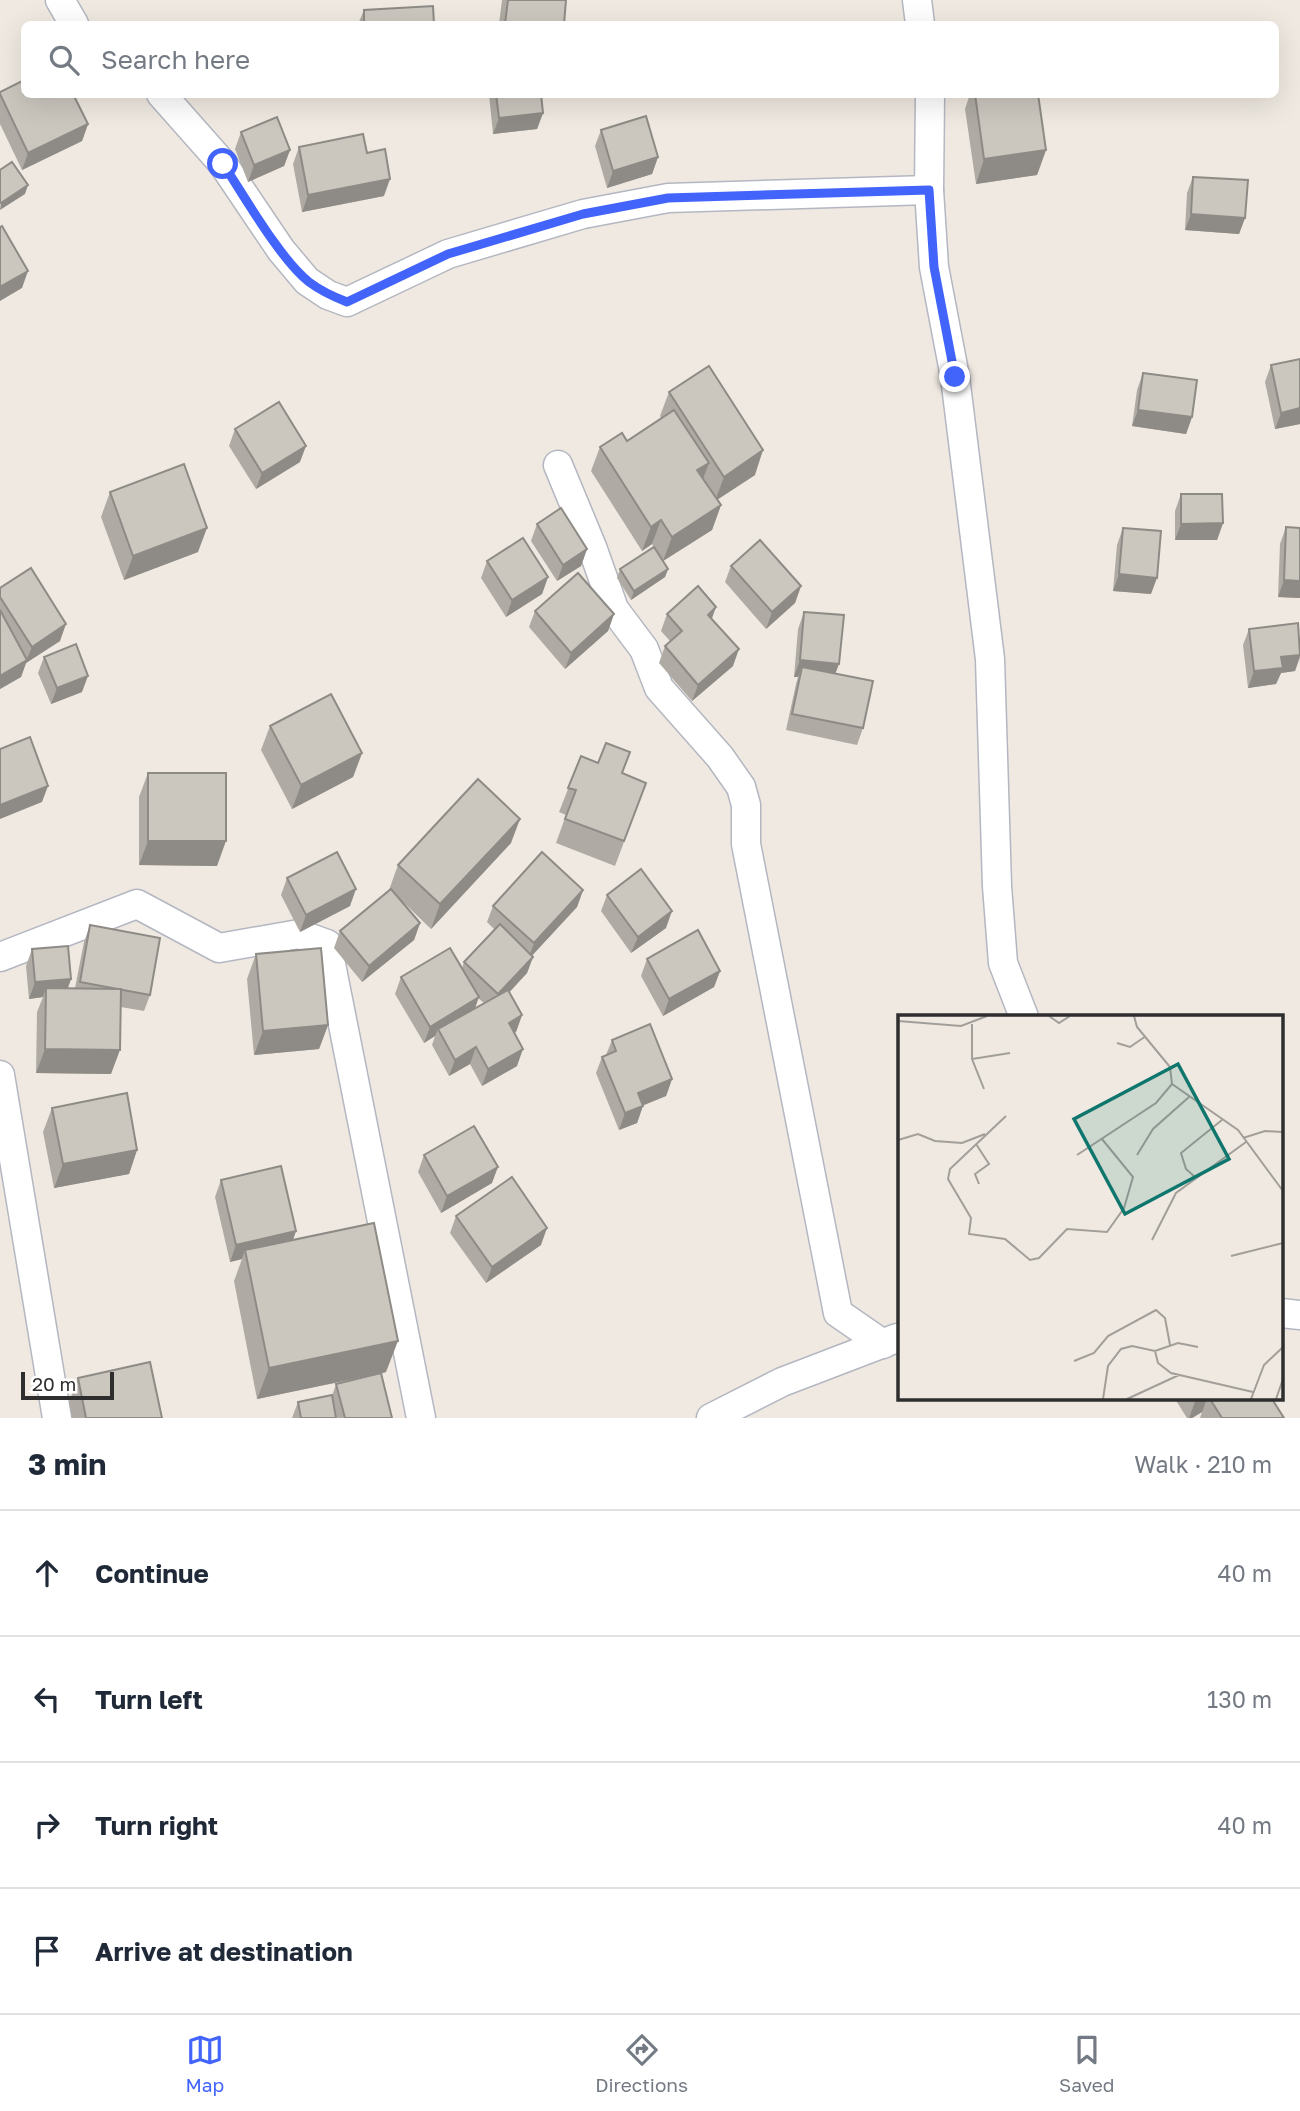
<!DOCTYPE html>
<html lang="en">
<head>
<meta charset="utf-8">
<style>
  body { margin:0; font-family:"Golos Text",sans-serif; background:#f6f6f7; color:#1f2937 }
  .scale { position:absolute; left:21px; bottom:18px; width:93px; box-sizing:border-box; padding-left:7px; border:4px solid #2e2e2e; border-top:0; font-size:19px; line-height:24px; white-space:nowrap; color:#2e2e2e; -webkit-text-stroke:5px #fff; paint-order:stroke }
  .stop { position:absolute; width:21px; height:21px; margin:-16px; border:5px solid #4264fb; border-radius:50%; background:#fff }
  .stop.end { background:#4264fb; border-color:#fff; box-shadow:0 2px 7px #0008 }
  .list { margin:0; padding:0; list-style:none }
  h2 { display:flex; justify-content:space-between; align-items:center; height:91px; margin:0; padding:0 28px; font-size:30px }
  h2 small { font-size:23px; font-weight:400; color:#747a83 }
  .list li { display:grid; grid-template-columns:46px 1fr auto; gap:21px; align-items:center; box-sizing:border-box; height:126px; padding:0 28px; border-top:2px solid #e0e1e3 }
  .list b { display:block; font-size:26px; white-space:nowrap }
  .list em { font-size:23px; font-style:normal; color:#747a83 }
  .icon { flex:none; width:38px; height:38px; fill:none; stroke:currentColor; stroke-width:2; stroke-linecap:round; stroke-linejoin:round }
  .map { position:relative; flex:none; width:1300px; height:1418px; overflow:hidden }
  .search { position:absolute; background:#fff; box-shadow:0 7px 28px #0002; left:21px; right:21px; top:21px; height:77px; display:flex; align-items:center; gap:18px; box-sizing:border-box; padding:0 24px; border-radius:10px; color:#747a83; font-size:26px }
  .sheet { height:595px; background:#fff }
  nav { display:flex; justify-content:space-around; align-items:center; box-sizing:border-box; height:98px; border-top:2px solid #e0e1e3; background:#fff; font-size:19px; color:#747a83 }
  nav a { display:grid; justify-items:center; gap:4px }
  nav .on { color:#4264fb }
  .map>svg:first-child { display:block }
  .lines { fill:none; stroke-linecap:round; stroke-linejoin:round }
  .minor-casing { stroke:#b4b7c1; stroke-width:31 }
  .minor { stroke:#fff; stroke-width:28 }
  .wall { fill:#afaba4; fill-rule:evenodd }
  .shaded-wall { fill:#8e8b86 }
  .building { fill:#cbc7bf; stroke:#8e8b86; stroke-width:2 }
  .route { stroke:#4264fb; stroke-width:9 }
  .inset-road { fill:none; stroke:#a29e99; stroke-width:2 }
  .view { fill:#0f766e; fill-opacity:0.15; stroke:#0f766e; stroke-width:3.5 }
  .inset-edge { fill:none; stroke:#2e2e2e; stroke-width:3.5 }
</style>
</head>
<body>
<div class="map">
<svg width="1300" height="1418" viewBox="0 0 1300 1418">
  <rect width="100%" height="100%" fill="#efe9e1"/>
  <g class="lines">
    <defs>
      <g id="minor">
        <polyline points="60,0 74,24"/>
        <polyline points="917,0 920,24"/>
        <polyline points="161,94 223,164 281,250 307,281 328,295 347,302 448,254 583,214 668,198 929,190"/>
        <polyline points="930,94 929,190 934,267 955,377 990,659 997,886 1003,963 1024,1017"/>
        <polyline points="558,465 592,547 614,609 644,649 659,688 720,757 741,787 746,805 746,844 838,1313 883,1344"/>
        <polyline points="0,957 137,904 219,948 299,934 327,944 421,1418"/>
        <polyline points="0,1075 57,1418"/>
        <polyline points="1281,1313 1300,1315"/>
        <polyline points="711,1418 782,1382 897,1338"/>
      </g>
    </defs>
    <use href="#minor" class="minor-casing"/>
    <use href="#minor" class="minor"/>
  </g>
  <g class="wall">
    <polygon points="502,0 566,0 564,24 499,24"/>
    <polygon points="364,10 434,24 358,24"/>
    <polygon points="0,92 88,124 82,141 22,170 0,124"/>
    <polygon points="489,94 541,94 543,113 537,129 493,134"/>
    <polygon points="970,94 1038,94 1046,150 1037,175 976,184 965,109"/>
    <polygon points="601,130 658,157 652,174 607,188 595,146"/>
    <polygon points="241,132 290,150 284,166 248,182 235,149"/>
    <polygon points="299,147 367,153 384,196 302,212 293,164"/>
    <polygon points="1193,177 1245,218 1239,234 1185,230 1187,193"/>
    <polygon points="1300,359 1300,424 1275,429 1265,382 1271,365"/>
    <polygon points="1143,373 1192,417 1186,434 1132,426 1137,390"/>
    <polygon points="669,392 755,475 717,500 721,505 712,530 663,561 668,569 665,577 631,600 617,578 620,569 657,551 652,544 642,551 591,471 600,447 627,441 661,418 660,416"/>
    <polygon points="235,429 300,462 256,489 229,446"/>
    <polygon points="110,492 198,552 124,580 101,517"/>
    <polygon points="1181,494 1223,523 1217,540 1175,540 1175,511"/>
    <polygon points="537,524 587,549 581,566 557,581 531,541"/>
    <polygon points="1286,527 1300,598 1278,597 1280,544"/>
    <polygon points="1123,528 1151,594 1113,591 1117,545"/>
    <polygon points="487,561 548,577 542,594 506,617 481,578"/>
    <polygon points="731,566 801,586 795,603 766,629 725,582"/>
    <polygon points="0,588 60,641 26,663 21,677 0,689"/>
    <polygon points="535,611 614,614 608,631 565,669 529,627"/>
    <polygon points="804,612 863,728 857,745 786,730 796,684 798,677 794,677 798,629"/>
    <polygon points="667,614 712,619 733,666 692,701 659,663 665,646 670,641 661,631"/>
    <polygon points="1249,629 1300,645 1300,658 1295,671 1281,673 1276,684 1248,688 1243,645"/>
    <polygon points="44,657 82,692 51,704 38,673"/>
    <polygon points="270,726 362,753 353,777 292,809 261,750"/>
    <polygon points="630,752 622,774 646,783 615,866 556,843 566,815 559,812 581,756 598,763"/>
    <polygon points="148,773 217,866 139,865 139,797"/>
    <polygon points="511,843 431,929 401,900 420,923 414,940 362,982 334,948 340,931 389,890 398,865"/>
    <polygon points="287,878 350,906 300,932 281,895"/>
    <path d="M583,890L577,907L532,955L533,957L527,973L509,992L522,1015L516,1032L514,1033L517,1066L482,1086L470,1064L449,1076L432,1045L435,1036L424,1043L395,994L401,977L462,968L464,962L495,930L487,922L493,906ZM478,998L484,1003L475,1008Z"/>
    <polygon points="607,895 666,928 631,953 601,911"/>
    <polygon points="90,925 150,995 144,1011 121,1007 111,1074 36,1073 37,1012 43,997 29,999 26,966 32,949 71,979 68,988 75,988 84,942"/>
    <polygon points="256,954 328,1025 319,1049 254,1055 247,979"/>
    <polygon points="647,959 720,971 714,987 663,1016 641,976"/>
    <polygon points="612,1040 672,1079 666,1096 643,1105 637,1123 619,1130 596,1073 602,1057 606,1055"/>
    <polygon points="52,1108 137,1150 129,1174 54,1188 43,1132"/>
    <polygon points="424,1155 492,1183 441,1213 418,1172"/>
    <polygon points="221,1180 296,1231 293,1240 386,1372 381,1374 392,1418 292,1418 298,1402 332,1396 336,1384 369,1376 257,1399 234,1281 242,1259 230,1262 215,1197"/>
    <polygon points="456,1216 541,1245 486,1283 450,1233"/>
    <polygon points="78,1378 162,1418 72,1418 69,1402"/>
    <polygon points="1175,1399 1272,1399 1284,1418 1200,1418 1202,1412 1192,1418 1187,1418"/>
  </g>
  <g class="shaded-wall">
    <polygon points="543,113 537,129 493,134 499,118"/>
    <polygon points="88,124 82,141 22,170 28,153"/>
    <polygon points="290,150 284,166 248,182 254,165"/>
    <polygon points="1046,150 1037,175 976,184 984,159"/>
    <polygon points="658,157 652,174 607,188 613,171"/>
    <polygon points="390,179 384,196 302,212 308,195"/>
    <polygon points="28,185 25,194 0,210 1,203"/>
    <polygon points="1191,214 1245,218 1239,234 1185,230"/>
    <polygon points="28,271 22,288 0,301 0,287"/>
    <polygon points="1300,408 1300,424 1275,429 1281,413"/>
    <polygon points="1138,410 1192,417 1186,434 1132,426"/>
    <polygon points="306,446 300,462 256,489 262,473"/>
    <polygon points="763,450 755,475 715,501 724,477"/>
    <polygon points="709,463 700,487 697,470"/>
    <polygon points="721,505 712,530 663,561 672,537"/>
    <polygon points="661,520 652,544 642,551 651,527"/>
    <polygon points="1223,523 1217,540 1175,540 1181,524"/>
    <polygon points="207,528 198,552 124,580 133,556"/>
    <polygon points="587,549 581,566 557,581 563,565"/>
    <polygon points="668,569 665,577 631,600 634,591"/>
    <polygon points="1119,574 1157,578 1151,594 1113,591"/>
    <polygon points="548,577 542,594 506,617 512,600"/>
    <polygon points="1284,580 1300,581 1300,598 1278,597"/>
    <polygon points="801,586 795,603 766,629 772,612"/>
    <polygon points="716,607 710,624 708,615"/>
    <polygon points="614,614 608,631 565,669 571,653"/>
    <polygon points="66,624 60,641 26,663 21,677 0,689 0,676 26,661 32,647"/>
    <polygon points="739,649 733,666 692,701 698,685"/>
    <polygon points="1300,655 1295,671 1281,673 1276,684 1248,688 1254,671 1281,657"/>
    <polygon points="800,660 839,664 833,680 802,667 798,677 794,677"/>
    <polygon points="88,676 82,692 51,704 57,688"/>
    <polygon points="362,753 353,777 292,809 301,785"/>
    <polygon points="48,786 42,802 0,819 0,805"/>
    <polygon points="520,819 511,843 431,929 440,904"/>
    <polygon points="148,841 226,841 217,866 139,865"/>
    <polygon points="356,889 350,906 300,932 306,915"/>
    <polygon points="583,890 577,907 528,960 534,943"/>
    <polygon points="672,911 666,928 631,953 638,937"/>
    <polygon points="420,923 414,940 362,982 369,966"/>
    <polygon points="533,957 527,973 492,1011 498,994"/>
    <polygon points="720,971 714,987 663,1016 669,999"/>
    <polygon points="71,979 65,995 46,988 43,997 29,999 35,982"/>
    <polygon points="479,997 473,1014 438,1029 435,1036 424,1043 430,1027"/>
    <polygon points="522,1015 516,1032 503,1039 509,1023"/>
    <polygon points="328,1025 319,1049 254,1055 263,1031"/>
    <polygon points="476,1047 470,1064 449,1076 455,1060"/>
    <polygon points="45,1049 120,1050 111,1074 36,1073"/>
    <polygon points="523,1049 517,1066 482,1086 488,1069"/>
    <polygon points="672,1079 666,1096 632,1110 638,1093"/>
    <polygon points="643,1106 637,1123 619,1130 625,1113"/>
    <polygon points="137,1150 129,1174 54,1188 63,1164"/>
    <polygon points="498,1167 492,1183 441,1213 447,1196"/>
    <polygon points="547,1228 541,1245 486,1283 492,1267"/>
    <polygon points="296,1231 290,1248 245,1250 242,1259 230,1262 236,1245"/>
    <polygon points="398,1341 386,1372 257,1399 269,1368"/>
    <polygon points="1196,1399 1207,1399 1202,1412 1192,1418 1189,1418"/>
  </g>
  <g class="building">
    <polygon points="508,0 566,0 564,24 505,24"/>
    <polygon points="433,6 434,24 364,24 364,10"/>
    <polygon points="24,80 24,94 73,94 88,124 28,153 0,94 0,92"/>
    <polygon points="496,94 541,94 543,113 499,118"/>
    <polygon points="975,94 1038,94 1046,150 984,159"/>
    <polygon points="646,116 658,157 613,171 601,130"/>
    <polygon points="277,117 290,150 254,165 241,132"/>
    <polygon points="363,134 367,153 385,149 390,179 308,195 299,147"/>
    <polygon points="12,162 28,185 1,203 0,201 0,170"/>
    <polygon points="1193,177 1248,180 1245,218 1191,214"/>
    <polygon points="2,226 28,271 0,287 0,227"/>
    <polygon points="1300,359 1300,408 1281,413 1271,365"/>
    <polygon points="709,366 763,450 724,477 669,392"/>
    <polygon points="1143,373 1197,380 1192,417 1138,410"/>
    <polygon points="279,402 306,446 262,473 235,429"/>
    <polygon points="674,410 709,463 697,470 721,505 672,537 661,520 651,527 600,447 622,433 627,441"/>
    <polygon points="184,464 207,528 133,556 110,492"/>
    <polygon points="1181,494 1222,494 1223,523 1181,524"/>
    <polygon points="561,508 587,549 563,565 537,524"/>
    <polygon points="1286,527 1300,528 1300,581 1284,580"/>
    <polygon points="1123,528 1161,531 1157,578 1119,574"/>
    <polygon points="523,538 548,577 512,600 487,561"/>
    <polygon points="760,540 801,586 772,612 731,566"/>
    <polygon points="654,547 668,569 634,591 620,569"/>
    <polygon points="31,568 66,624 32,647 0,597 0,588"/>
    <polygon points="578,573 614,614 571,653 535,611"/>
    <polygon points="698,586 716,607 708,615 739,649 698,685 665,646 682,631 667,614"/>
    <polygon points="0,610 27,660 0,676"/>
    <polygon points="804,612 844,615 839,664 800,660"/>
    <polygon points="1298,623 1300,655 1281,657 1283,668 1254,671 1249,629"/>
    <polygon points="76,644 88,676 57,688 44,657"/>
    <polygon points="802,667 873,681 863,728 792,714"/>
    <polygon points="331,694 362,753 301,785 270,726"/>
    <polygon points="30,737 48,786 0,805 0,749"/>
    <polygon points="606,743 630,752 622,773 646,783 624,841 565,819 576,790 568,788 581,756 598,763"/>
    <rect x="148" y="773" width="78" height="68"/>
    <polygon points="478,779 520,819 440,904 398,865"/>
    <polygon points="337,852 356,889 306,915 287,878"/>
    <polygon points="542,852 583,890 534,943 493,906"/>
    <polygon points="641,869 672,911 638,937 607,895"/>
    <polygon points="391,889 420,923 369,966 340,931"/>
    <polygon points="500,924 533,957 498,994 464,962"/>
    <polygon points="90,925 160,938 150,995 80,982"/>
    <polygon points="698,930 720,971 669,999 647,959"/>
    <polygon points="68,946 71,979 35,982 32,949"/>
    <polygon points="321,948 328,1025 263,1031 256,954"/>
    <polygon points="450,948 479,997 430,1027 401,977"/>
    <polygon points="46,988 121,989 120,1050 45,1049"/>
    <polygon points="508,990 522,1015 509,1023 523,1049 488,1069 476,1047 455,1060 438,1029"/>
    <polygon points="650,1024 672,1079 638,1093 643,1106 625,1113 602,1057 616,1051 612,1040"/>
    <polygon points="127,1093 137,1150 63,1164 52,1108"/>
    <polygon points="474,1126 498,1167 447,1196 424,1155"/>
    <polygon points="281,1166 296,1231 236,1245 221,1180"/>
    <polygon points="512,1177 547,1228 492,1267 456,1216"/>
    <polygon points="374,1223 398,1341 269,1368 245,1250"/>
    <polygon points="150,1362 162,1418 86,1418 78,1378"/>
    <polygon points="381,1373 392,1418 345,1418 336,1384"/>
    <polygon points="332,1395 336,1418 301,1418 298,1402"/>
    <polygon points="1210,1399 1272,1399 1284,1418 1222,1418"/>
  </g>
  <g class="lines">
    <path class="route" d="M223,164C245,197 280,259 309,282C321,291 334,297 347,302L448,254L583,214L668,198L929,190L934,267L955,377"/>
  </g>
  <g transform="translate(898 1015)">
    <rect width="385" height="385" fill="#efe9e1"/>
    <path class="inset-road" d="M151,1L161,8L172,1M236,1L239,12L272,52L274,69L340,115L385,176M0,6L63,11L89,1M74,9V44L86,74M219,28L232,32L248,21M74,44L112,38M108,101L52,154L50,164L73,203L71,219L107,224L132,245L141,243L169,214L209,217L226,193L235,162L204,124M345,123L367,116L385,117M0,125L20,119L37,126L64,128L87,119M78,129L91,149L77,159L81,169M179,140L258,88L274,69M239,140L255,114L291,82M297,162L288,154L283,138L324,105M254,225L278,178L348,127M333,241L385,228M257,336L260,348L273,358L355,377M176,346L196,338L210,321L258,295L267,303L272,330M205,384L210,351L223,334L234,331L257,336L280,328L300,332M229,384L281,360M353,384L366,350L385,332M378,384L385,364"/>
    <path class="view" d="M280,49L331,144L227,199L176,104Z"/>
    <rect width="385" height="385" class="inset-edge"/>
  </g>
</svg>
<div class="scale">20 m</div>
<div class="stop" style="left:223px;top:164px"></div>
<div class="stop end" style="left:955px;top:377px"></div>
<div class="search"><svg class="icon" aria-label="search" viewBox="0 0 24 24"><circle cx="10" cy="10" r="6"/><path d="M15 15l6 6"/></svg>Search here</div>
</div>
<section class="sheet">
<h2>3 min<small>Walk · 210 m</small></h2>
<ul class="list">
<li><svg class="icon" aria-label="ahead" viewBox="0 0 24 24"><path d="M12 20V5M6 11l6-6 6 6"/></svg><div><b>Continue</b></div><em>40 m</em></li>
<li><svg class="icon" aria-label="left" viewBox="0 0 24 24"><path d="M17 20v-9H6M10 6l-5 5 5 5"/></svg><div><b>Turn left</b></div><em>130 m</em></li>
<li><svg class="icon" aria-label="right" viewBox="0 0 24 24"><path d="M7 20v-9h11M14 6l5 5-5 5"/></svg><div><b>Turn right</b></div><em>40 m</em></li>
<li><svg class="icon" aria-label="arrive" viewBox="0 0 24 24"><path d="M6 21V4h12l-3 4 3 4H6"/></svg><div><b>Arrive at destination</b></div></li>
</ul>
</section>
<nav>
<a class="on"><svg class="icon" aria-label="map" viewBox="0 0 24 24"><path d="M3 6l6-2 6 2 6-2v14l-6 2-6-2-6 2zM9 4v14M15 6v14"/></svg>Map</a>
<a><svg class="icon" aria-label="directions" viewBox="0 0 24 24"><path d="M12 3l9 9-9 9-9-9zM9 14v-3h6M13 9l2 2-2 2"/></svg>Directions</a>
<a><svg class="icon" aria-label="saved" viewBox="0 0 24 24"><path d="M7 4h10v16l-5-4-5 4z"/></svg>Saved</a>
</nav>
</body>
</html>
